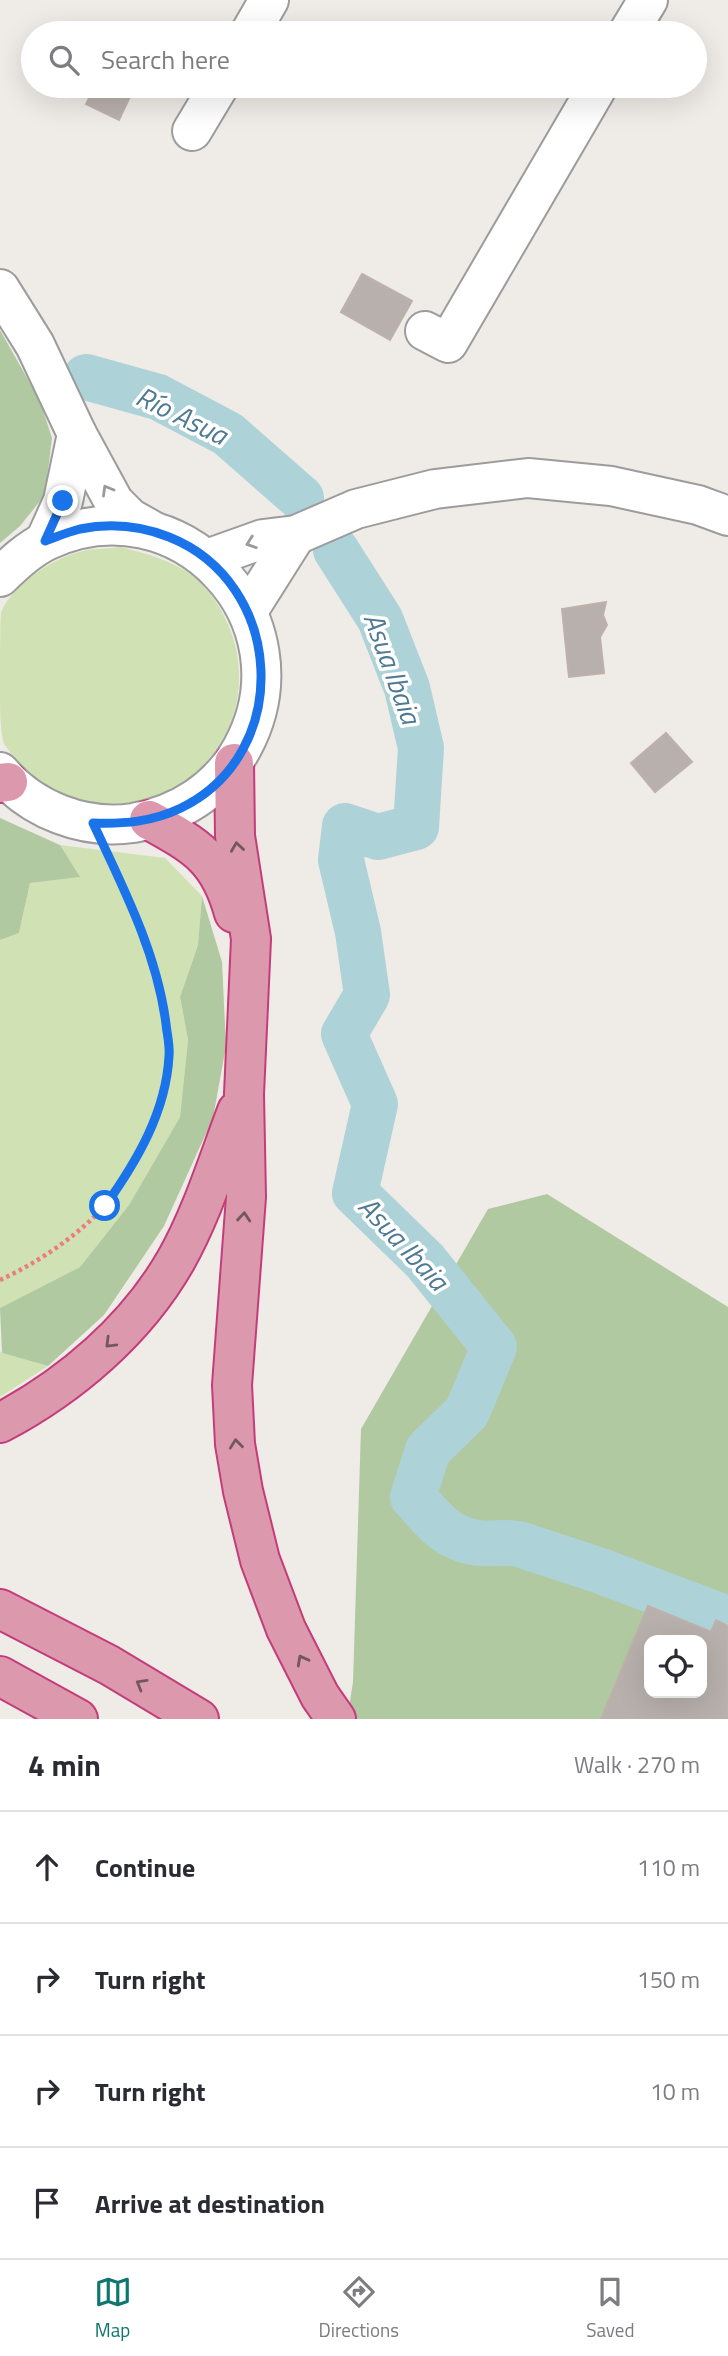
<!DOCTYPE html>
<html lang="en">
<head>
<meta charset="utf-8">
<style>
  body { margin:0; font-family:"Titillium Web",sans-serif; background:#f2f2f3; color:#2b2b33 }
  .controls { position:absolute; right:21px; bottom:21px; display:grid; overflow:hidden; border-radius:14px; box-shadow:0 7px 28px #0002 }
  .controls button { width:63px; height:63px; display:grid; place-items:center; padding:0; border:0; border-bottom:2px solid #e1e1e2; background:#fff; color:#2b2b33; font:35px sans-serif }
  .stop { position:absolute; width:21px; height:21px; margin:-16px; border:5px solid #1a73e8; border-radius:50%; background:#fff }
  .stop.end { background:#1a73e8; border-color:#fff; box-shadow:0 2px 7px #0008 }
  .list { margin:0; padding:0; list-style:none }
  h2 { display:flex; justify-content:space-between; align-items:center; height:91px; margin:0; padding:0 28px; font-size:30px }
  h2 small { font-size:23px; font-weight:400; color:#7c7c81 }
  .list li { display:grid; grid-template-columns:46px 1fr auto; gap:21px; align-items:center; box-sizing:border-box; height:112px; padding:0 28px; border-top:2px solid #e1e1e2 }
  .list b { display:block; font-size:26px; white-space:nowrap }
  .list em { font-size:23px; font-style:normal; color:#7c7c81 }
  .icon { flex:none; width:38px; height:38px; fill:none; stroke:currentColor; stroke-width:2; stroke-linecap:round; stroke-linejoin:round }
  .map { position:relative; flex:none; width:728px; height:1719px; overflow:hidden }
  .search { position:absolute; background:#fff; box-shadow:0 7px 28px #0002; left:21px; right:21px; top:21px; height:77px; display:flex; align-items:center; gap:18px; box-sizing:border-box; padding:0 24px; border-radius:38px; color:#7c7c81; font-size:26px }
  .sheet { height:539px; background:#fff }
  nav { display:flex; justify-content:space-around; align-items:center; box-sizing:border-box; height:98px; border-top:2px solid #e1e1e2; background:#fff; font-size:19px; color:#7c7c81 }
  nav a { display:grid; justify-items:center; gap:4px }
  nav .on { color:#0f766e }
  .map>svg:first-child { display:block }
  .grass { fill:#d0e2b3 }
  .forest { fill:#b1c9a1; fill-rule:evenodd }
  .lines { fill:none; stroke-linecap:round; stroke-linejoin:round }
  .river { stroke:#add2d7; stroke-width:46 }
  .building { fill:#b8b0ad; stroke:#beb1ab; stroke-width:2; fill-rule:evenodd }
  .minor-casing { stroke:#9c9c9c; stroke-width:42 }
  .highway-casing { stroke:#c43c7a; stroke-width:42 }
  .path { stroke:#e87e7f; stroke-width:4.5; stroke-dasharray:3.5 3.5; stroke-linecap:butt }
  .minor { stroke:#fff; stroke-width:38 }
  .highway { stroke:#dc99ad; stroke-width:38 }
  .oneway { stroke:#9a9a9a }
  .oneway2 { stroke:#74565f }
  .route { stroke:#1a73e8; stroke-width:9 }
  .labels { text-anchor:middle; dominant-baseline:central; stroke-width:7; stroke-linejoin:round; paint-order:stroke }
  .water-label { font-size:28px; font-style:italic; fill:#507a94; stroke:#fff }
</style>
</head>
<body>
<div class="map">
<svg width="728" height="1719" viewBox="0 0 728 1719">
  <rect width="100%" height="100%" fill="#efebe7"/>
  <g class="grass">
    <path d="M120,547C145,553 167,559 189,573C204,583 217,601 225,618C269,706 205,809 105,803C61,801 29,779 4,744C0,731 0,703 0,687C0,673 0,623 1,613C11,585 54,557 83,551C95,548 108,549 120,547Z"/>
    <polygon points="60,845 165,858 202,896 198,945 180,997 188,1040 180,1117 129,1205 80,1267 0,1308 0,940 19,933 30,883 79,877"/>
    <polygon points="0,1351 2,1353 48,1366 0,1397"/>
  </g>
  <g class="forest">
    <polygon points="0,330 40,401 52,438 45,495 20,526 0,543"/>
    <polygon points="0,818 60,845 80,877 30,883 19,933 0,940"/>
    <polygon points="202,896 222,962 226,1046 213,1118 164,1226 104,1315 48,1366 2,1353 0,1308 80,1267 129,1205 180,1117 188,1040 180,997 198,945"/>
    <path d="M547,1194L728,1307V1719H347L353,1682L361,1429L488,1209ZM649,1640H702V1693H649Z"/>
  </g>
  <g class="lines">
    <g class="river">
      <polyline points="86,377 158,397 228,434 301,498"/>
      <path d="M336,550L380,619L407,688L421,748L416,827L378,837L345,826L341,860L358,932L367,995L344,1034L375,1104L355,1193L425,1261L494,1347L467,1412L428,1450L413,1497C431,1517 445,1537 473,1542C489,1546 506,1540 522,1545L601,1571L728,1619"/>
    </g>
  </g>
  <g class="building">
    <polygon points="95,86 135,86 119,120 86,104"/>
    <polygon points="362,274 412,301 390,340 341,312"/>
    <polygon points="606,602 603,615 607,625 600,637 604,673 569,677 562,609"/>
    <polygon points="666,733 692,762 655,792 631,763"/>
    <path d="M648,1606L711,1632L716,1620L728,1626V1719H601ZM649,1640H702V1693H649Z"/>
  </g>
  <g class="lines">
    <defs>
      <g id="minor">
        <polyline points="250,33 269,0"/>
        <polyline points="628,33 648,0"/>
        <polyline points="192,131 219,86"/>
        <polyline points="0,289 35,345 77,434 114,502 130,518 153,531"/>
        <polyline points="425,331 448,343 598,86"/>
        <polyline points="45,541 63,501 77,434"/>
        <polyline points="207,559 263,539 296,535 356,509 435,489 528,478 611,486 698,505 728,516"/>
        <path d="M0,577C14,563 28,550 46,541C179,478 312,620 242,748C219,790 179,815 133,823C84,830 32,810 0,772"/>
        <polyline points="248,611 296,535"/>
      </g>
      <g id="highway">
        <polyline points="234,763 235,836 251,939 244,1094 246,1197 232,1385 235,1444 243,1491 260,1560 286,1629 320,1696 336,1719"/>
        <polyline points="0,783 8,782"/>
        <path d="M149,820C196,846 219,858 234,913"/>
        <path d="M0,1423C70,1386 136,1330 176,1260C202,1214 218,1161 237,1111"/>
        <polyline points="0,1609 109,1665 199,1719"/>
        <polyline points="0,1676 78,1719"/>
      </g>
    </defs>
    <use href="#minor" class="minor-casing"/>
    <use href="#highway" class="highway-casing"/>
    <path class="path" d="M0,1280C37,1263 76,1237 104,1207C135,1174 171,1098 169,1053C167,984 137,917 108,856"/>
    <use href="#minor" class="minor"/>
    <use href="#highway" class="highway"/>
  </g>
  <defs><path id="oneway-chevron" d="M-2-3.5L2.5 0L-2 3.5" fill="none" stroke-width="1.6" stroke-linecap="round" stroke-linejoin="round" transform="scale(1.75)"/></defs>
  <g class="oneway">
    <use href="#oneway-chevron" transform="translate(107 490) rotate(-120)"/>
    <use href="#oneway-chevron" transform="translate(251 543) rotate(161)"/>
  </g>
  <g class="oneway2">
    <use href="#oneway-chevron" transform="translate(237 847) rotate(-98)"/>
    <use href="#oneway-chevron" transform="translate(244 1217) rotate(-85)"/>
    <use href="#oneway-chevron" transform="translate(110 1343) rotate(135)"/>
    <use href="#oneway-chevron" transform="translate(236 1444) rotate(-96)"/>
    <use href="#oneway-chevron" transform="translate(302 1660) rotate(-118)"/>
    <use href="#oneway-chevron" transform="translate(141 1684) rotate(-150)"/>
  </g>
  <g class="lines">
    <path class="route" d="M63,501L45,541C56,537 68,532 80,529C110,523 141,526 169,537C285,583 294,753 181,808C152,822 124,824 93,823C123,887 157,953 166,1024C167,1034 170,1045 169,1056C166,1112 137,1161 105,1206"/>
  </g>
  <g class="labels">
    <g class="water-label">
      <text transform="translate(182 415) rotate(26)">Río Asua</text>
      <text transform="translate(393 668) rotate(70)">Asua Ibaia</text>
      <text transform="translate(404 1243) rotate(47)">Asua Ibaia</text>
    </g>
  </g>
</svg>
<div class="controls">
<button><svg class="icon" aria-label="locate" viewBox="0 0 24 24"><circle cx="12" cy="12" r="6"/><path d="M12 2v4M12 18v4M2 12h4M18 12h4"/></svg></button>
</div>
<div class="stop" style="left:105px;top:1206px"></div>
<div class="stop end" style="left:63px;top:501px"></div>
<div class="search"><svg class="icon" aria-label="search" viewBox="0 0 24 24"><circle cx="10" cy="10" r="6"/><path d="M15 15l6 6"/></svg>Search here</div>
</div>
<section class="sheet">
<h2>4 min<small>Walk · 270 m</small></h2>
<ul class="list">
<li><svg class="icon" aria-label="ahead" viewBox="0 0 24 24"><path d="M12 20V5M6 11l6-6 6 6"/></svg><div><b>Continue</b></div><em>110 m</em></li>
<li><svg class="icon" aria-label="right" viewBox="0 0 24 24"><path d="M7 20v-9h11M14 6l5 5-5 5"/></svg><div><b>Turn right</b></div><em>150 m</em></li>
<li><svg class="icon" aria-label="right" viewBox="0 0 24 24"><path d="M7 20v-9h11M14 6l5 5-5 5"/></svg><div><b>Turn right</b></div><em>10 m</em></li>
<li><svg class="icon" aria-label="arrive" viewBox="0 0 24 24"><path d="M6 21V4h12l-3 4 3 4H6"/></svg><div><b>Arrive at destination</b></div></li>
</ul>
</section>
<nav>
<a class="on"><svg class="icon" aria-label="map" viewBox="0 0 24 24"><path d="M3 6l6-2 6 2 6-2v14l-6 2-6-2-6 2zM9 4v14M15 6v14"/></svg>Map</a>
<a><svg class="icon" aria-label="directions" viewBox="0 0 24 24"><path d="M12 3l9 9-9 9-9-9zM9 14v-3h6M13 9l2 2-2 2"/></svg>Directions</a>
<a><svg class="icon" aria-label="saved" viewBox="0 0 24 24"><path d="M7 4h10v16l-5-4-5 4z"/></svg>Saved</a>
</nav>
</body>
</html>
